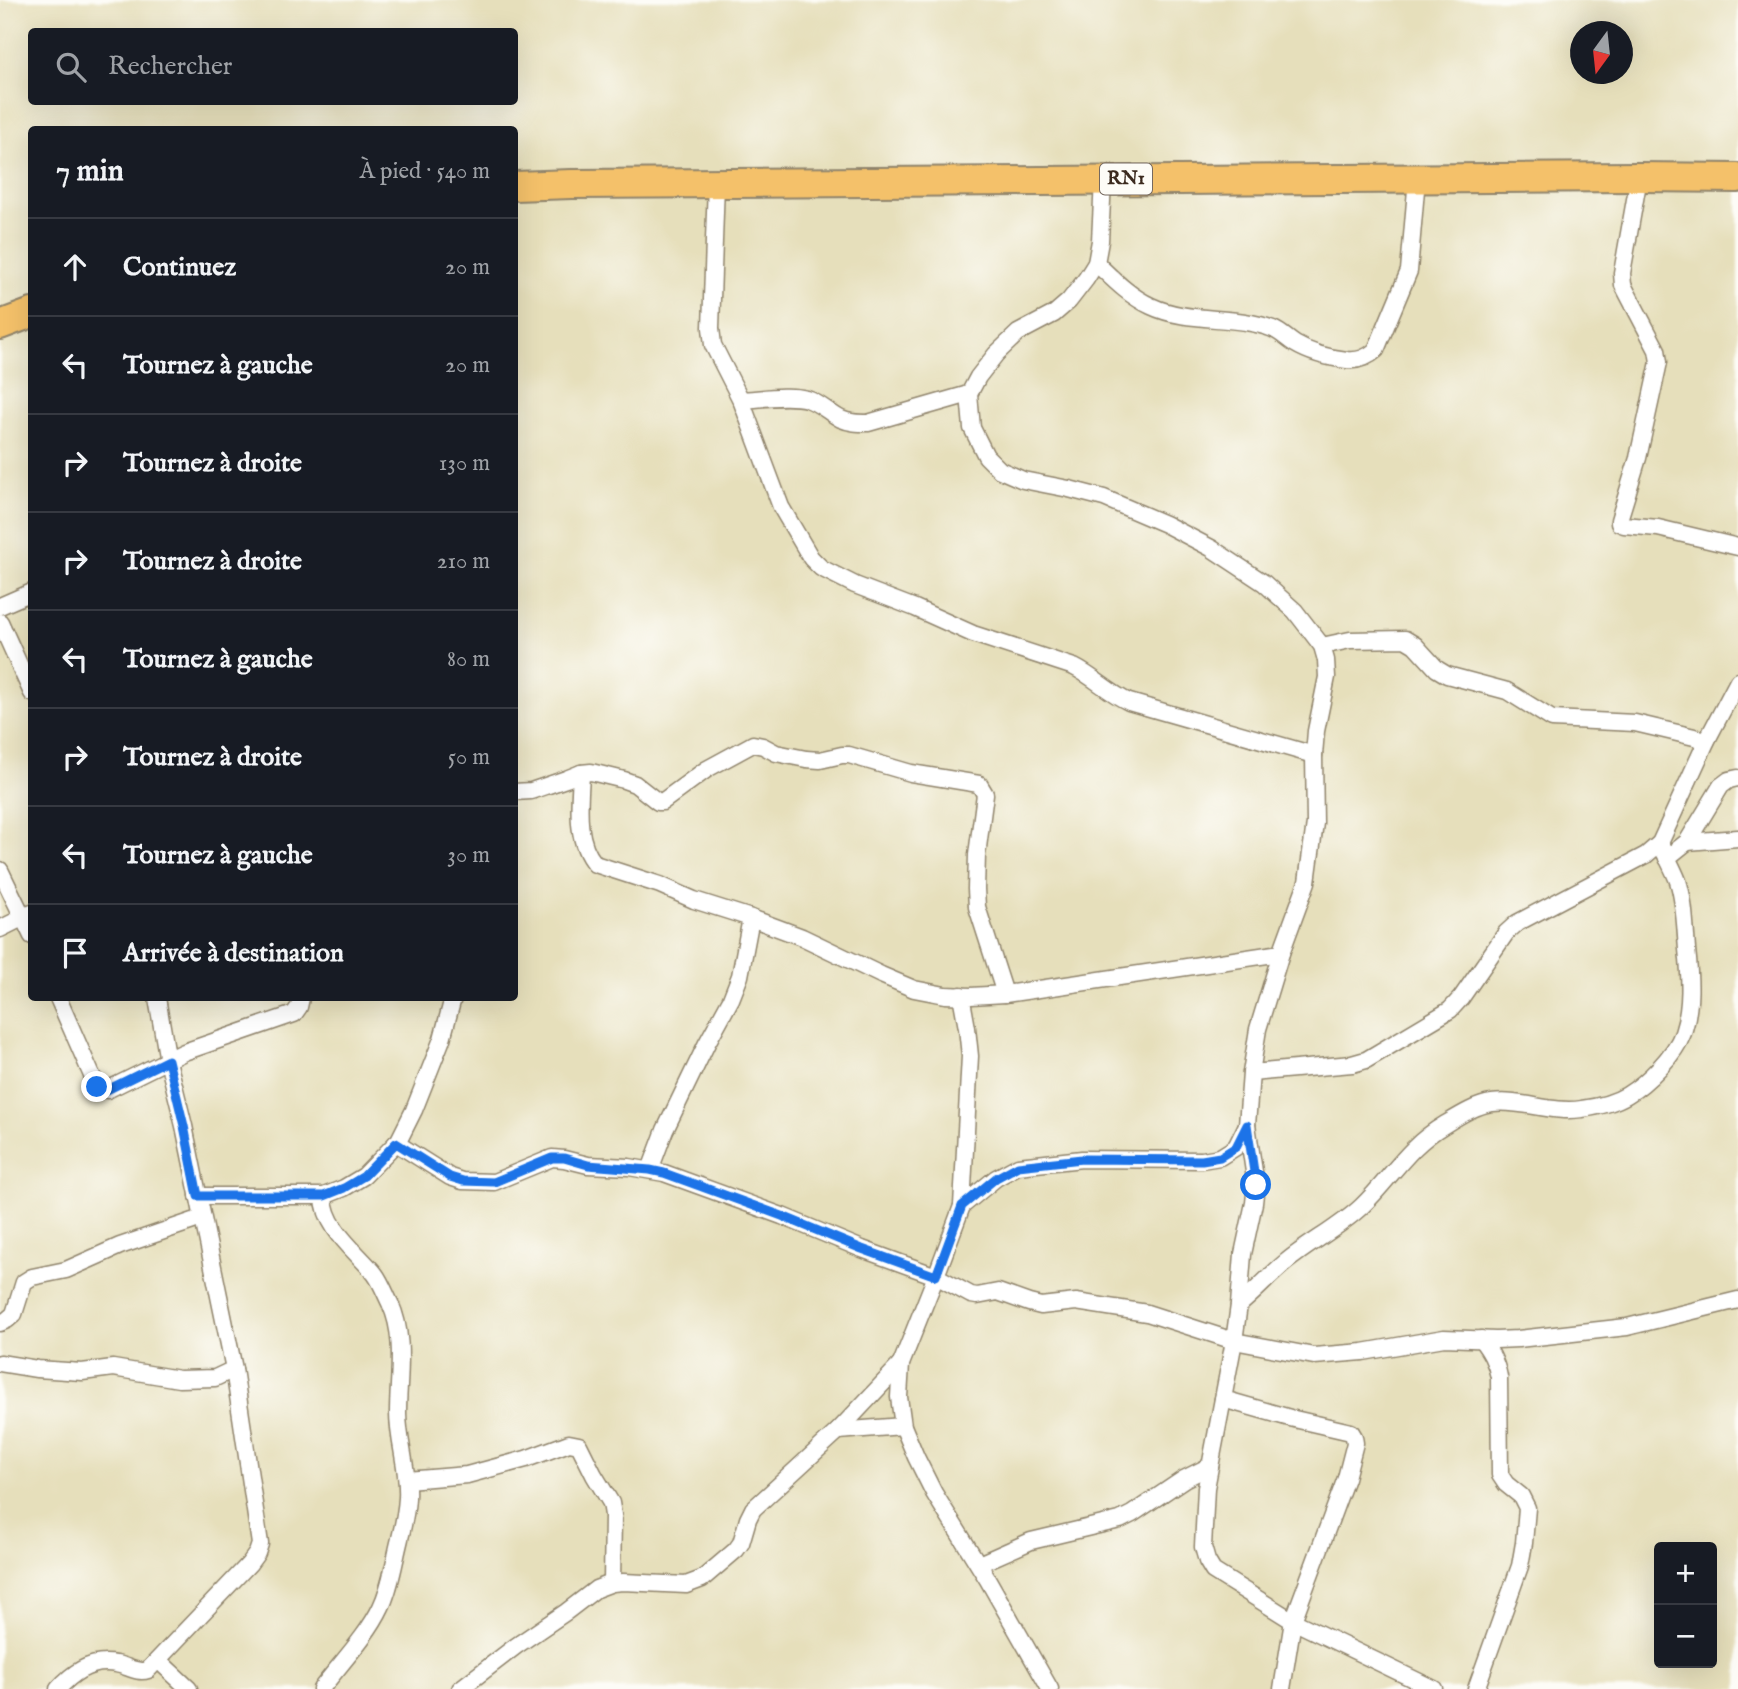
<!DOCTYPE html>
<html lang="fr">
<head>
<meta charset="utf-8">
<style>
  body { margin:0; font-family:"IM FELL English",serif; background:#20242c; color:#f1f3f6 }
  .controls { position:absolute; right:21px; bottom:21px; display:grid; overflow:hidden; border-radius:7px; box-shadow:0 7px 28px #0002 }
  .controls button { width:63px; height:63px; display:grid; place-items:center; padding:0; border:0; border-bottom:2px solid #363941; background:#171b24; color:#f1f3f6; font:35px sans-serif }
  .compass { position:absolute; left:1570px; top:21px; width:63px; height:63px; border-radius:50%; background:#171b24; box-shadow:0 7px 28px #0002; rotate:195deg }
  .stop { position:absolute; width:21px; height:21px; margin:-16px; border:5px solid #1a73e8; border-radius:50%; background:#fff }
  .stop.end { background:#1a73e8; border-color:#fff; box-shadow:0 2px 7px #0008 }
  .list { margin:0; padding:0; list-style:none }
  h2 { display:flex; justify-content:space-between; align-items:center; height:91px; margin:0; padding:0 28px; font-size:30px }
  h2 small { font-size:23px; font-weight:400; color:#9ea1a6 }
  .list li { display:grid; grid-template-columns:46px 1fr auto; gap:21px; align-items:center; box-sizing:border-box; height:98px; padding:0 28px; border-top:2px solid #363941 }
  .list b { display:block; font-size:26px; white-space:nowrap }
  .list em { font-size:23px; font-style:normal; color:#9ea1a6 }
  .icon { flex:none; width:38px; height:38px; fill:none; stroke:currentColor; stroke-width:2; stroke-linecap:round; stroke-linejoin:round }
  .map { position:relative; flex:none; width:1738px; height:1689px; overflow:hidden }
  .search { position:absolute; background:#171b24; box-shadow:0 7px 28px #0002; left:28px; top:28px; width:490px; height:77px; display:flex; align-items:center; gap:18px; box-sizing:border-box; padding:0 24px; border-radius:7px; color:#9ea1a6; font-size:26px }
  .panel { position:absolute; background:#171b24; box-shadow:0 7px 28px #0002; left:28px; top:126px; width:490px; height:875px; border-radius:7px }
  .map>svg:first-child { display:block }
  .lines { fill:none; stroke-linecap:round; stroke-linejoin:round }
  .street-casing { stroke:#90846c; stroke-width:19 }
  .highway-casing { stroke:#90846c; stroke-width:32 }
  .street { stroke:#fff; stroke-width:16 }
  .highway { stroke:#f4c16a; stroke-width:28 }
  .route { stroke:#1a73e8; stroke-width:9 }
  .labels { text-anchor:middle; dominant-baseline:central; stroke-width:6; stroke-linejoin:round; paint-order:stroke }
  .shield { fill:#fdfcf7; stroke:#75695f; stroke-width:2 }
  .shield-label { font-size:19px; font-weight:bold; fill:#3b2a1e }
</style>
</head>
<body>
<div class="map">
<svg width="1738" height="1689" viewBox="0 0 1738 1689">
  <rect width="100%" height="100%" fill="#fdfcf7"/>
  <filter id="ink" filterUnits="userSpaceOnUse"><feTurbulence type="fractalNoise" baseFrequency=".0143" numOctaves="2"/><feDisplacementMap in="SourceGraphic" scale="14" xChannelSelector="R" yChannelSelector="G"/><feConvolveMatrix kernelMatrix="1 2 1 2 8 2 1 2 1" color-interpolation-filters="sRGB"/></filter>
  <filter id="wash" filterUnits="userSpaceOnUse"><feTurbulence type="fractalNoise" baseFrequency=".00686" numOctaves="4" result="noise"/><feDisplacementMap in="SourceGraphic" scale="28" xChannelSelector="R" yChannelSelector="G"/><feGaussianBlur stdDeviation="1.57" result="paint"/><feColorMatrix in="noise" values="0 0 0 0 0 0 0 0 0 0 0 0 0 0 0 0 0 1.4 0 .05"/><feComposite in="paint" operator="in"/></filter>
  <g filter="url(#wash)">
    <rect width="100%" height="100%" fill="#e6dfbb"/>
  </g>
  <g filter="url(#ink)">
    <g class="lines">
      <defs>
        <g id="street">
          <polyline points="1639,177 1622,273 1623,285 1657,350 1659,362 1638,458 1619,520 1619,523 1624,525 1658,528 1738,547"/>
          <path d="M716,183L711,328L713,345L741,400L781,507L811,558L821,568L855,585L915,608L973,634L1074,667C1094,677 1109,693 1129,702L1314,755"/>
          <path d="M1096,263C1113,279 1129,296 1151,306C1189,324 1234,314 1273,329C1282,333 1287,339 1295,344C1310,353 1330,358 1347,360C1359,361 1367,358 1376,350L1409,271L1417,178"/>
          <path d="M741,400C760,399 788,394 807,399C820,403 829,413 841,419C850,423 858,423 868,423L969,394"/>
          <polyline points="0,606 32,592"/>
          <polyline points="0,622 32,693"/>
          <polyline points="1322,646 1350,640 1405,639 1415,645 1437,669 1447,675 1507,691 1552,719 1635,723 1707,740"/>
          <path d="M581,773C580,801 574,840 595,864L660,885L694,900L751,918L802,937L881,975L914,989L945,995L971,996L1005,994L1281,953"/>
          <polyline points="514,792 531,791 566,779 581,773 591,772 624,780 635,784 658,802 662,802 707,769 753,744 763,746 776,753 806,759 820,760 842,755 849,755 911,773 979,784 985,794 977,855 976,889 977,907 1005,994"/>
          <polyline points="1687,842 1738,838"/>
          <polyline points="1667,858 1687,842 1721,786 1729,780 1738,778"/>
          <polyline points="0,870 32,936"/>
          <polyline points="0,929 32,913"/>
          <polyline points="961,995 967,1028 970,1056 962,1206"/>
          <polyline points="58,998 97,1087 107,1090 184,1052 294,1014 299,1007 301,998"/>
          <polyline points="1251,1073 1352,1064 1366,1060 1450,1010 1461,998 1506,933 1517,923 1646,855 1660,843 1707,740 1738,681"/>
          <polyline points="396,1143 450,1177 462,1181 494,1182 552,1158 564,1159 588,1165 629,1167 664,1173 782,1216 862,1249 936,1276 971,1295 977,1296 998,1292 1029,1303 1041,1306 1076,1302 1147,1313 1234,1341 1314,1356 1363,1352 1444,1338 1496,1340 1518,1339 1627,1327 1738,1300"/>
          <polyline points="650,1170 665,1130 707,1043 731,999 740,976 751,918"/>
          <polyline points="198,1196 324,1196 344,1188 364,1176 399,1140 414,1110 442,1039 453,998"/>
          <polyline points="1239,1305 1243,1254 1254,1203 1256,1185 1247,1125"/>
          <polyline points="0,1323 7,1320 14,1314 24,1282 32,1277 66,1270 120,1246 202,1218"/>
          <polyline points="0,1363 37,1369 82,1372 113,1368 179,1379 215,1378 234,1369"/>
          <polyline points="1223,1399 1290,1418 1351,1432 1354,1437 1355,1443 1346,1478 1293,1621 1282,1689"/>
          <polyline points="838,1431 903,1426"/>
          <polyline points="407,1480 467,1475 526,1459 569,1443 579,1445 594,1475 611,1503 613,1515 612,1583"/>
          <polyline points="979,1564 1031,1541 1120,1520 1132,1514 1184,1479 1210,1466"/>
          <polyline points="158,1660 189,1689"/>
          <path d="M58,1689C73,1672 92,1659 116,1664C128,1666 137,1674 148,1670L249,1564L257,1553L260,1544L234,1369L184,1126L168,1061L157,998"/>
          <path d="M321,1689C340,1664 368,1635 381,1607C389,1591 392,1573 396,1556C400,1537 406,1518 407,1498C409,1470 398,1442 398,1413C398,1377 406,1337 390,1303C385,1293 381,1282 375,1274C356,1251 324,1228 324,1196"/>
          <polyline points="460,1689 516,1646 566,1612 596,1589 612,1583 623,1582 686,1585 702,1579 736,1550 741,1543 748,1519 753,1509 838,1431 901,1364"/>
          <polyline points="1050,1689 988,1580 934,1493 916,1457 903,1426 899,1397 901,1364 936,1276 962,1206 996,1178 1018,1166 1082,1159 1202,1160 1220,1157 1236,1147 1247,1125 1251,1073 1258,1029 1281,953 1307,882 1315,823 1314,755 1316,731 1327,677 1326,660 1322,646 1295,611 1264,583 1211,548 1165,524 1104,498 1069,489 1023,480 1000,470 986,456 972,428 969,394 978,377 996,354 1018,333 1054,314 1069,301 1086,279 1096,263 1100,241 1103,180"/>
          <path d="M1434,1689L1293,1621L1213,1571L1207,1561L1203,1547L1206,1488L1234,1341L1239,1305C1255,1292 1269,1276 1286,1262C1310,1242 1339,1228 1362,1206C1392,1177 1407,1147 1444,1125C1459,1116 1476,1105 1492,1103C1521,1099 1552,1114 1582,1109C1596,1107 1614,1103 1627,1095C1647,1083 1675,1055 1683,1033C1692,1006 1690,977 1687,949C1685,927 1685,903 1678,881C1673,868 1666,856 1660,843"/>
          <path d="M1476,1689L1520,1566L1524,1543L1527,1508L1521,1496L1506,1484L1500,1475L1499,1377C1496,1361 1490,1351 1481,1339"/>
        </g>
        <g id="highway">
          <polyline points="514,186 572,184 1639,177 1738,178"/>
          <polyline points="0,325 32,313"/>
        </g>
      </defs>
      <use href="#street" class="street-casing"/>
      <use href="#highway" class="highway-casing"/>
      <use href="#street" class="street"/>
      <use href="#highway" class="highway"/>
    </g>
  </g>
  <g class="lines" filter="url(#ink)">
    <polyline class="route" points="97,1087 107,1090 168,1060 184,1126 198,1196 324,1196 344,1188 364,1176 396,1143 450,1177 463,1181 494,1182 552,1158 564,1158 588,1165 650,1170 664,1173 782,1216 862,1249 936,1276 962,1206 996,1178 1018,1166 1082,1159 1202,1160 1220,1157 1236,1147 1247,1125 1256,1185"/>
  </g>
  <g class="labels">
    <rect class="shield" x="1100" y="163.5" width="52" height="31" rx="5"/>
    <g class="shield-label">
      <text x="1126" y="179">RN1</text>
    </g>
  </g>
</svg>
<div class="controls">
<button>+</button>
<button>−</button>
</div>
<svg class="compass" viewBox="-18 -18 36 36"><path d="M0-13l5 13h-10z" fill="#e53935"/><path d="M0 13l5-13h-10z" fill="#9ea1a6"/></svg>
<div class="stop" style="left:1256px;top:1185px"></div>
<div class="stop end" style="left:97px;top:1087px"></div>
<div class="search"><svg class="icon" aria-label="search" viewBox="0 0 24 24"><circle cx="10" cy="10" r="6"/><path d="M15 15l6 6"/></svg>Rechercher</div>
<section class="panel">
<h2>7 min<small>À pied · 540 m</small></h2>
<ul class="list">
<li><svg class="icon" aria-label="ahead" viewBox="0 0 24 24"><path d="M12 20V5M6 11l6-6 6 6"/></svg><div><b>Continuez</b></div><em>20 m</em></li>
<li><svg class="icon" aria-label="left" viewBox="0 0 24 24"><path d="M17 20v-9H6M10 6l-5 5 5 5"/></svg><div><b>Tournez à gauche</b></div><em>20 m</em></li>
<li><svg class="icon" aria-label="right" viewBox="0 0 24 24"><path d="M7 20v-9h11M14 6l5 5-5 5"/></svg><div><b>Tournez à droite</b></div><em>130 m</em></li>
<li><svg class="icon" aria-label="right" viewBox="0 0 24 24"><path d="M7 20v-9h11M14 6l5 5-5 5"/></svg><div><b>Tournez à droite</b></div><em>210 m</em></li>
<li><svg class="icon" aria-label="left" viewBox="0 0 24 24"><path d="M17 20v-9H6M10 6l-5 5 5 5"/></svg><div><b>Tournez à gauche</b></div><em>80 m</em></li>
<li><svg class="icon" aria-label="right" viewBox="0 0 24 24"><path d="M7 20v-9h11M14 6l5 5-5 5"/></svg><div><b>Tournez à droite</b></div><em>50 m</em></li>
<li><svg class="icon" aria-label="left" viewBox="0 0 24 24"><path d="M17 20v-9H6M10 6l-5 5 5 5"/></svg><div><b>Tournez à gauche</b></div><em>30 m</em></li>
<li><svg class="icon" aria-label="arrive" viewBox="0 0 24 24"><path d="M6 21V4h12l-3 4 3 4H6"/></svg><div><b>Arrivée à destination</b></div></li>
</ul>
</section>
</div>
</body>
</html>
